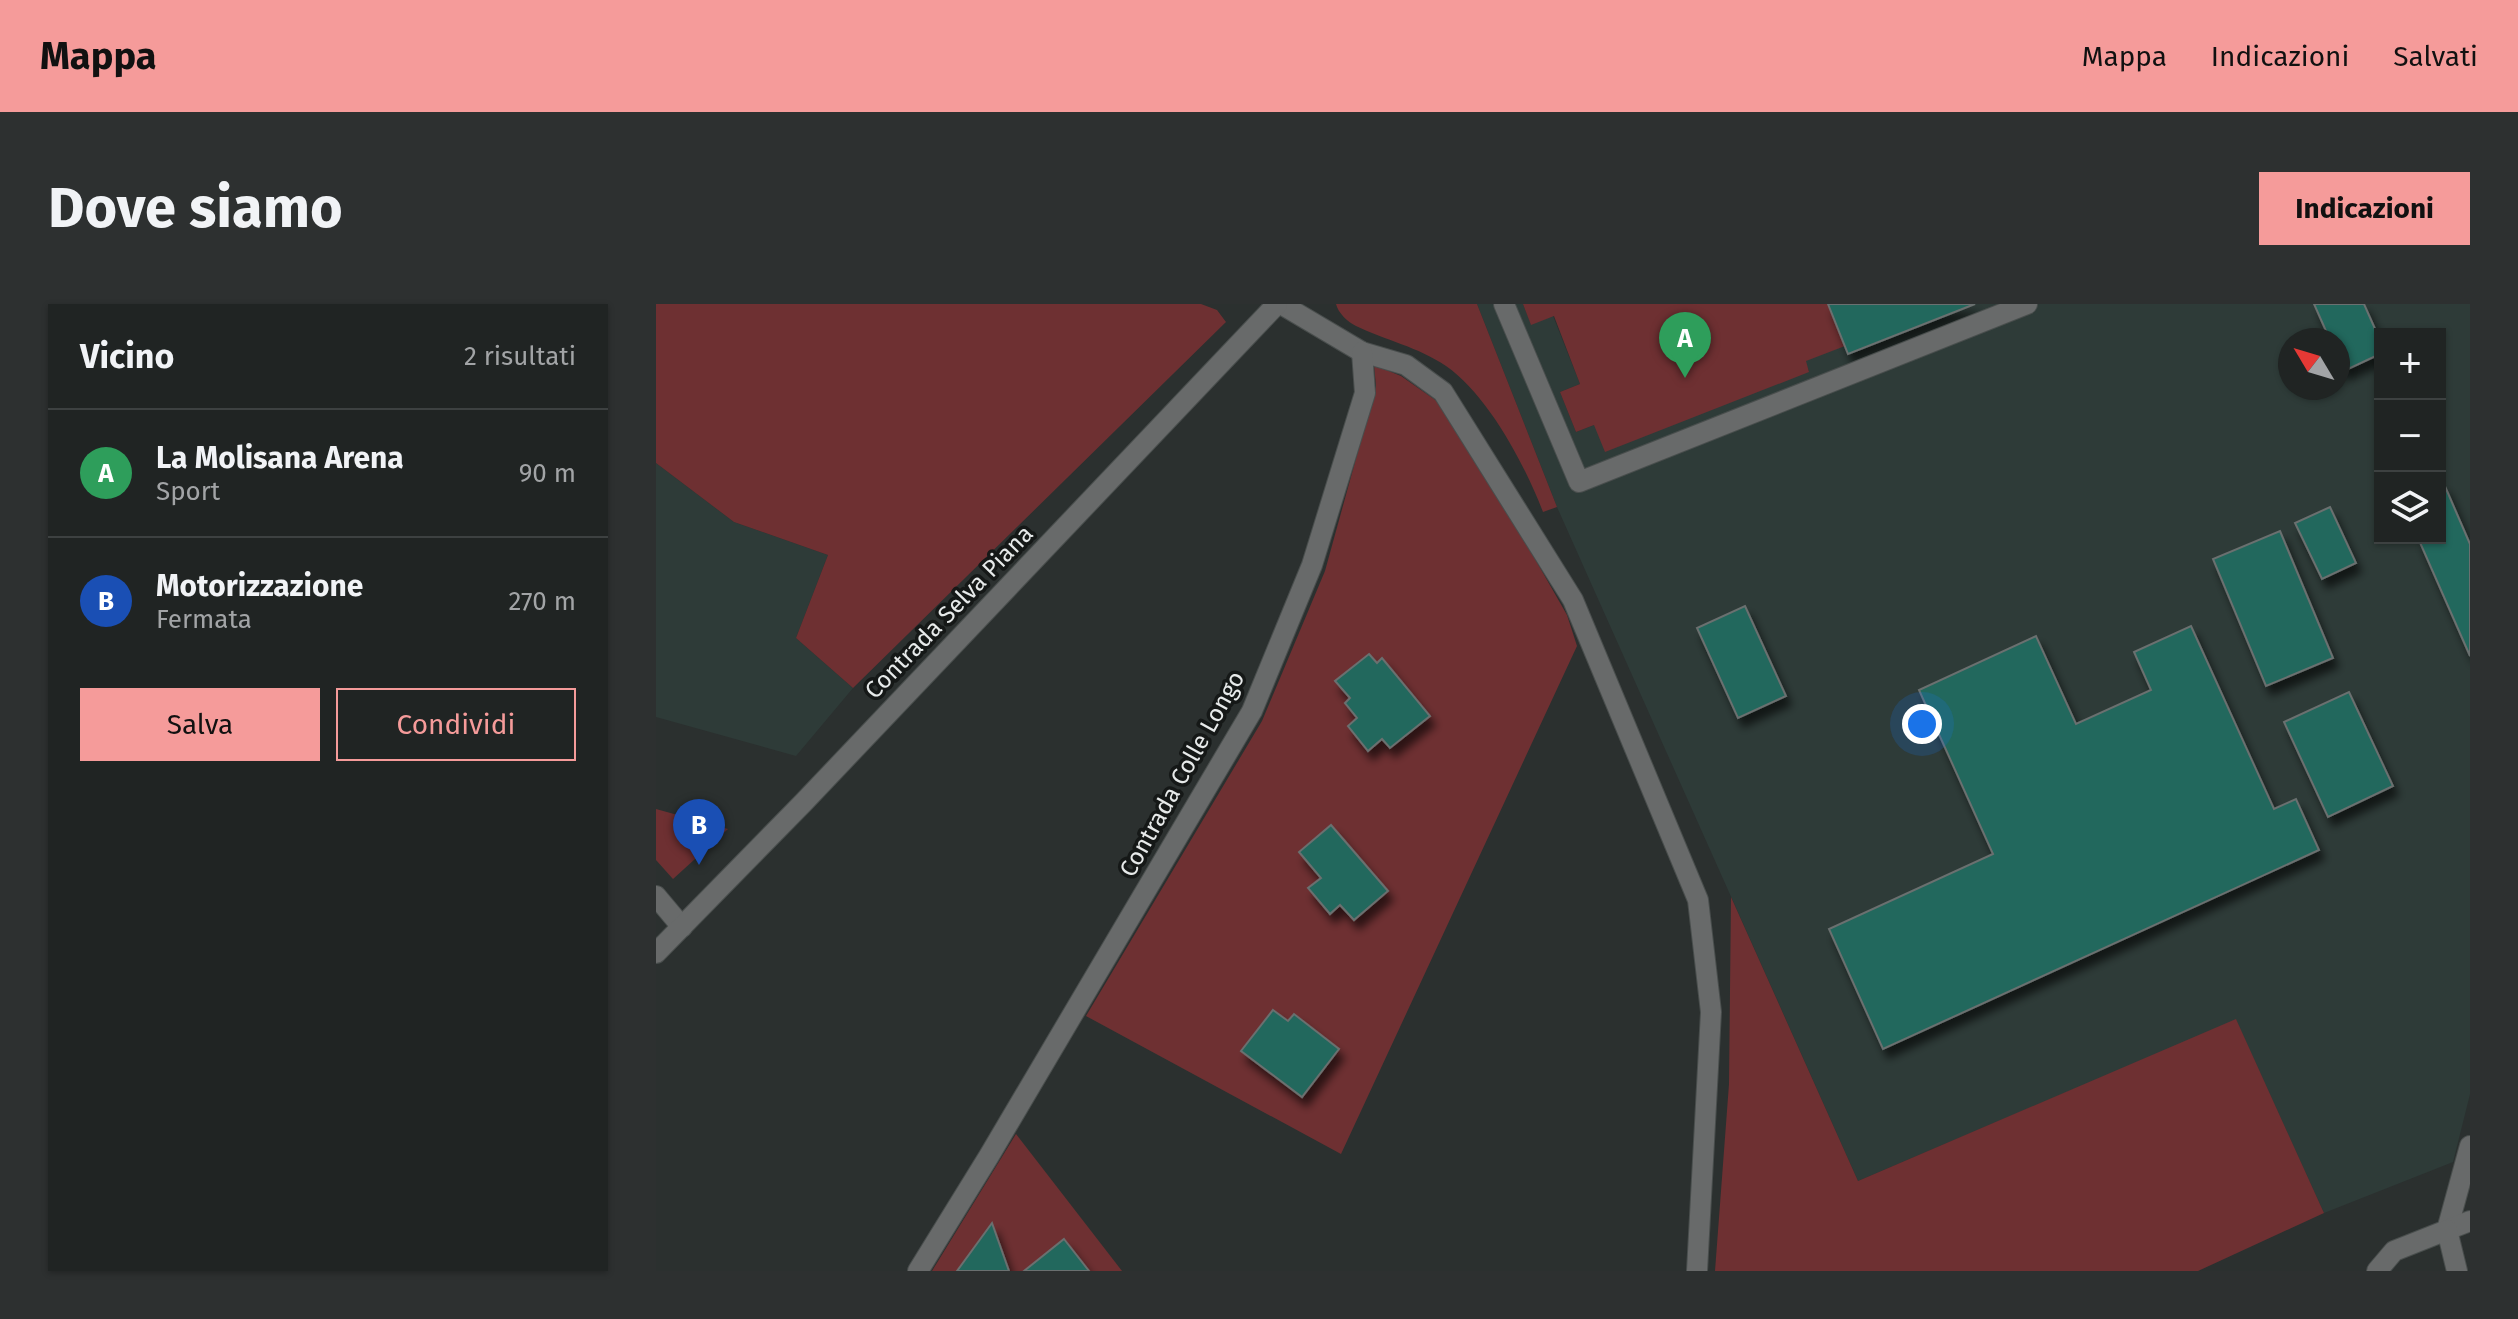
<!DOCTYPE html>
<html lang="it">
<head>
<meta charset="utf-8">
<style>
  body { margin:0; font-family:"Fira Sans",sans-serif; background:#2d3030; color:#f1f3f6 }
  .controls { position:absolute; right:24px; top:24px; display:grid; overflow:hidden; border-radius:0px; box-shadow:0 2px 6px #0004 }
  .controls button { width:72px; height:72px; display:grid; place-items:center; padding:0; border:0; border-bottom:2px solid #3d4141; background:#202423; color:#f1f3f6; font:40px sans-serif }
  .compass { position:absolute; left:1622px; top:24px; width:72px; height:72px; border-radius:50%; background:#202423; box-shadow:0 2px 6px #0004; rotate:308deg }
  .you { position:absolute; left:1266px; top:420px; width:28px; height:28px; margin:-20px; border:6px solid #fff; border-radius:50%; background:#1a73e8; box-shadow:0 0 0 12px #1a73e833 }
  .badge { display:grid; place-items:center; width:52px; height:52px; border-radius:50%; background:#f59b9a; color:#fff; font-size:26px; font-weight:700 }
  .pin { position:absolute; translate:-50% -66px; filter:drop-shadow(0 2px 4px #0008) }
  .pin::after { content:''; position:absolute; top:42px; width:28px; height:24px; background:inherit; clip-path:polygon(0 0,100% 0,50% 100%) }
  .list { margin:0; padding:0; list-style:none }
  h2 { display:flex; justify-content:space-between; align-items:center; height:104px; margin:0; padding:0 32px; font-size:34px }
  h2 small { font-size:26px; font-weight:400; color:#a2a4a6 }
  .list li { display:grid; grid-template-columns:52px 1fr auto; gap:24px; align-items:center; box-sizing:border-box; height:128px; padding:0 32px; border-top:2px solid #3d4141 }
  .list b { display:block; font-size:30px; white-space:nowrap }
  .list p { margin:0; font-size:26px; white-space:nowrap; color:#a2a4a6 }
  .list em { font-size:26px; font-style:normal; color:#a2a4a6 }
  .actions { display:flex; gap:16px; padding:24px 32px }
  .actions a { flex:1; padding:18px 0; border:2px solid #f59b9a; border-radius:0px; text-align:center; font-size:28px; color:#f59b9a }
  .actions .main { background:#f59b9a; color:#111 }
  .icon { flex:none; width:44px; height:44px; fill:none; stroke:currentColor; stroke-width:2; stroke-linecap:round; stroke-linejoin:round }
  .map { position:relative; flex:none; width:1814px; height:967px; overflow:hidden; border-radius:0px }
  header { display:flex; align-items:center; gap:48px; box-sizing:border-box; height:112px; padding:0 40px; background:#f59b9a; color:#111 }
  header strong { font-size:38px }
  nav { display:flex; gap:44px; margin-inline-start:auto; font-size:28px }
  .intro { display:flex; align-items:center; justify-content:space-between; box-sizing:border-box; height:192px; padding:0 48px }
  h1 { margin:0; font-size:56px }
  .button { padding:20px 36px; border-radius:0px; background:#f59b9a; color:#111; font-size:28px; font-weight:700 }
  main { display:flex; gap:48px; padding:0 48px }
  aside { flex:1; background:#202423; border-radius:0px; box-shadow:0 2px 6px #0004 }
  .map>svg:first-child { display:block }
  .built { fill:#2e3b38; fill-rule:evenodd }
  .green { fill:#6e3032 }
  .building { fill:#23675d; stroke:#6a706f; stroke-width:2; filter:url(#shadow) }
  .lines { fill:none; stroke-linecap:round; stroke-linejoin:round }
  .minor-casing { stroke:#494e4d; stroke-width:22 }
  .minor { stroke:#686a6a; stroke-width:20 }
  .labels { text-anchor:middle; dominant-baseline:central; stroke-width:7; stroke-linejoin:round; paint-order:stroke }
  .street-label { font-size:24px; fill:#e7eaea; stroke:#151817 }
</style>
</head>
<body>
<header>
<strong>Mappa</strong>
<nav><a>Mappa</a><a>Indicazioni</a><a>Salvati</a></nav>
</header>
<div class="intro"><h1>Dove siamo</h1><a class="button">Indicazioni</a></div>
<main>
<aside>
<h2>Vicino<small>2 risultati</small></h2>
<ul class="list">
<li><span class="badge" style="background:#2e9e5b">A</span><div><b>La Molisana Arena</b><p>Sport</p></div><em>90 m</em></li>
<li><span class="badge" style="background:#1a4fb4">B</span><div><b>Motorizzazione</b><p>Fermata</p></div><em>270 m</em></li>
</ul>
<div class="actions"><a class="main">Salva</a><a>Condividi</a></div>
</aside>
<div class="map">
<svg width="1814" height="967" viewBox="0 0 1814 967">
  <defs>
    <filter id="shadow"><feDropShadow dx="5" dy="9" stdDeviation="4" flood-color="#0009"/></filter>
  </defs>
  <rect width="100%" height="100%" fill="#2b302f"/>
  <g class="built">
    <path d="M821,0H867L875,20L897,12L924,80L904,88L920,128L938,121L1153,67L1149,57L1172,0H1814V790L1797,858L1668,909L1580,716L1202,877L901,203ZM1724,30H1784V234H1724ZM1634,36H1682V84H1634Z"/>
    <polygon points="0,159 78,218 172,251 140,334 197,384 140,452 0,413"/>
  </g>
  <g class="green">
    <polygon points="0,0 545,0 561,6 570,18 197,384 140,334 172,251 78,218 0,159"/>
    <path d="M680,0H821L901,203L887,208C869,161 832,91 790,62C762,43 729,36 700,22C692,18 682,9 680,0Z"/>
    <polygon points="867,0 1172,0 1189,42 1150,57 1153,68 949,148 938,121 920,128 904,88 924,80 898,12 875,21"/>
    <polygon points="718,61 745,72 785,100 839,185 911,311 921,342 685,850 430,712 606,417 669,267 720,82"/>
    <polygon points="0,505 72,525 17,575 0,556"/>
    <polygon points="1075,593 1202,877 1580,715 1668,909 1542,967 1059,967 1073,780"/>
    <polygon points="360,830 466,967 276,967"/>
  </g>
  <g class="building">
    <polygon points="1172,0 1319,0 1192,50"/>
    <polygon points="1658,0 1708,0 1724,36 1724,50 1688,67 1682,53 1682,36 1674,36"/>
    <polygon points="1788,180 1814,240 1814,352 1762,234 1784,234 1784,182"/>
    <polygon points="1674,203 1700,259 1666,275 1639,219"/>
    <polygon points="1624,227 1677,354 1610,382 1557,255"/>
    <polygon points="1089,302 1130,392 1082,414 1041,324"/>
    <polygon points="1535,322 1618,505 1640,495 1663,546 1227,745 1173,625 1337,550 1263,386 1380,332 1420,420 1495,386 1478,348"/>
    <polygon points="713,350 721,359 726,354 774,412 734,444 726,435 712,447 692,422 701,414 689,399 694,394 679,377"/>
    <polygon points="1693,388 1737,482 1672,513 1628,418"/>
    <polygon points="675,521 732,587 698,616 684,601 674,610 652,584 665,574 643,548"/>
    <polygon points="617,706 632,717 638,710 683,745 646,793 585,747"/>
    <polygon points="336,919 353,967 301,967"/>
    <polygon points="408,935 433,967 368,967"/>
  </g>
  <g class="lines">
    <defs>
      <g id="minor">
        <polyline points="625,0 706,48 750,61 787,88 917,296 1042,596 1055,708 1041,967"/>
        <polyline points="848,0 923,178 1371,0"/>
        <polyline points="0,592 26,623"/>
        <polyline points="0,649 147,499 621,0"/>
        <polyline points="1791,926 1814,842"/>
        <polyline points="1791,926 1814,917"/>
        <polyline points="262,967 333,852 596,407 656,261 709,89 706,48"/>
        <polyline points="1721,967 1738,947 1791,926 1801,967"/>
      </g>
    </defs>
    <use href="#minor" class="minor-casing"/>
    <use href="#minor" class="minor"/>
  </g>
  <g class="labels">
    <g class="street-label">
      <text transform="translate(293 308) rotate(-46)">Contrada Selva Piana</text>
      <text transform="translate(526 470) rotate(-61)">Contrada Colle Longo</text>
    </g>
  </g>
</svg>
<div class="controls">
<button>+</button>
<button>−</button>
<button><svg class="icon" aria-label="layers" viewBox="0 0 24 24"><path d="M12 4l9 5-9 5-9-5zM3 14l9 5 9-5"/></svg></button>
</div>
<svg class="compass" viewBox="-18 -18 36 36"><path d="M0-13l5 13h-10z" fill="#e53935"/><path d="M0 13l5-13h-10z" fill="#a2a4a6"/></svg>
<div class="you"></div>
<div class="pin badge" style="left:1029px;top:74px;background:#2e9e5b">A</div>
<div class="pin badge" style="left:43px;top:561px;background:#1a4fb4">B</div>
</div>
</main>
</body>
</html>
